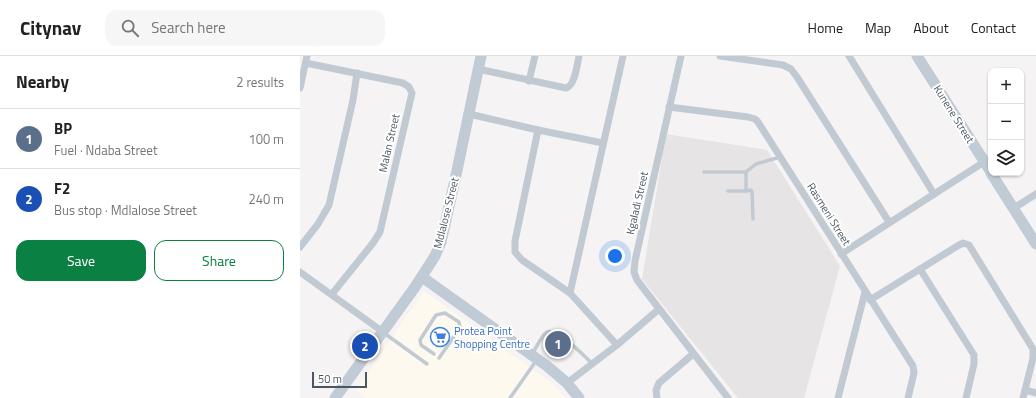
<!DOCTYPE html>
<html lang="en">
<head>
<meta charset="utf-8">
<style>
  body { margin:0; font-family:"Titillium Web",sans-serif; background:#f6f6f6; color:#222 }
  .controls { position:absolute; right:12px; top:12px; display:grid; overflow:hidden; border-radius:8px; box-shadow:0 1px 3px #0004 }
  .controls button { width:36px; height:36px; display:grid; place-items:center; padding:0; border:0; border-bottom:1px solid #e0e0e0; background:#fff; color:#222; font:20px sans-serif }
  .scale { position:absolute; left:12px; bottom:10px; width:55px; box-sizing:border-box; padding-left:4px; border:2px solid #4a5661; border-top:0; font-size:11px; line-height:14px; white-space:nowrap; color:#4a5661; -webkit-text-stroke:3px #fff; paint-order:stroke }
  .you { position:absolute; left:315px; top:200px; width:14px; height:14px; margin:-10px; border:3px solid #fff; border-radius:50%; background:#1a73e8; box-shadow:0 0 0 6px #1a73e833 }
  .badge { display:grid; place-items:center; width:26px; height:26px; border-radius:50%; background:#0b8043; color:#fff; font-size:13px; font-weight:700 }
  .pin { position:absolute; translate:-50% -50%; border:2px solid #fff; box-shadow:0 1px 4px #0006 }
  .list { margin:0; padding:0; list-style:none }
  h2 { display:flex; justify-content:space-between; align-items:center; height:52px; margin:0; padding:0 16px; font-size:17px }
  h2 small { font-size:13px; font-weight:400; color:#767676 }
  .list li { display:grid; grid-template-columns:26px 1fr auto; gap:12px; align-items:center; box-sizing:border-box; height:60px; padding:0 16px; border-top:1px solid #e0e0e0 }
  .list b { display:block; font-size:15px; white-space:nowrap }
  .list p { margin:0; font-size:13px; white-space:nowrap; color:#767676 }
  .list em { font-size:13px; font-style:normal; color:#767676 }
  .actions { display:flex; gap:8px; padding:12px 16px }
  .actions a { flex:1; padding:9px 0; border:1px solid #0b8043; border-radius:12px; text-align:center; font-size:14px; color:#0b8043 }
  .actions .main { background:#0b8043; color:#fff }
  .icon { flex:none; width:22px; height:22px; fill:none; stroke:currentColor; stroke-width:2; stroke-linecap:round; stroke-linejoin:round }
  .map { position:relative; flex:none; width:736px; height:342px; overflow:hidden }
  header { display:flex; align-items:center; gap:24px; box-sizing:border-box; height:56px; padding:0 20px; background:#fff; border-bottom:1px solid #e0e0e0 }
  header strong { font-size:19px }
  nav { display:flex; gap:22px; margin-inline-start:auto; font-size:14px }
  .search { width:280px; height:36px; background:#f6f6f6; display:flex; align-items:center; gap:10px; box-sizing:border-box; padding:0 14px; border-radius:12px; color:#767676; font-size:15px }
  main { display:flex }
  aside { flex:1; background:#fff }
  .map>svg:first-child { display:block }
  .commercial { fill:#fdf9ef }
  .education { fill:#e6e4e5 }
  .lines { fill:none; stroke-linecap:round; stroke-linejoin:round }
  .lane { stroke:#c1cad2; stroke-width:3.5 }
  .street { stroke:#c1cad2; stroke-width:7 }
  .secondary { stroke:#c1cbd6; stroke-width:11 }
  .labels { text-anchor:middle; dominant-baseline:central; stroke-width:4; stroke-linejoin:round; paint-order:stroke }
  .street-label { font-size:11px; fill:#4a5661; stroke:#fff }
  .shop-label { font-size:11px; fill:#366cbe; stroke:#fff; text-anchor:start }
</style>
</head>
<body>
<header>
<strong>Citynav</strong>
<div class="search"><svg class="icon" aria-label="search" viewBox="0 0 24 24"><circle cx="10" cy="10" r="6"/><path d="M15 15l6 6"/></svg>Search here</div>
<nav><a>Home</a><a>Map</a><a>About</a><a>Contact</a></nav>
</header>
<main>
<aside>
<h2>Nearby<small>2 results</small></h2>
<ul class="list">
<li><span class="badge" style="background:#5c6f8a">1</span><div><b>BP</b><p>Fuel · Ndaba Street</p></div><em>100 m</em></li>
<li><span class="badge" style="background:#1a4fb4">2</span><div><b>F2</b><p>Bus stop · Mdlalose Street</p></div><em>240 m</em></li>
</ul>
<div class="actions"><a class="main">Save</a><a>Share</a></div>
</aside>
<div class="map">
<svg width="736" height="342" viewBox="0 0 736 342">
  <rect width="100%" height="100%" fill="#f5f3f3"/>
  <polygon class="commercial" points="124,235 253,328 266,342 65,342 56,334"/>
  <polygon class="education" points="366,78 467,94 540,210 504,342 438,342 342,223"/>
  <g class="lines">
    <g class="lane">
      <polyline points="404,116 446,116 456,108 480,101"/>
      <polyline points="428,135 446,135 446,116"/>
      <polyline points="446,135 451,134 452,136 453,163"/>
      <polyline points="84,277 127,308"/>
      <path d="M233,297C236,292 241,280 247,276C257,271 285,301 293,308"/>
      <polyline points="134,298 121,289 120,284 136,259 145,257 159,266 160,272 139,302"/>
      <polyline points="210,342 236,305"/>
    </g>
    <g class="street">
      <polyline points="381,0 335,205 334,216 337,224 428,342"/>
      <polyline points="420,0 483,9 491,13 497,21 589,166"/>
      <polyline points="549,0 634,138"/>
      <polyline points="6,7 103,27 109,31 112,37 80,176 73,187 32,238"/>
      <path d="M178,13L266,32C275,30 277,9 279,0"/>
      <polyline points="229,25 235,0"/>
      <polyline points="0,32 7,0"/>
      <polyline points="369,51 448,61 455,63 458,66 613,310 614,317 608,342"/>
      <polyline points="169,58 238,74 303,87"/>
      <polyline points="238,74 215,185 215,196 222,204 270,237 317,289"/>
      <polyline points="714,152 736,138"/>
      <polyline points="0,191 18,168 29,149 53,44 57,17"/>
      <polyline points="541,198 684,106"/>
      <polyline points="620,213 674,299 674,308 666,342"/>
      <polyline points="0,216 83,276"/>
      <polyline points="270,237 323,0"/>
      <polyline points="570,244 659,189 663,187 669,189 733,293 733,302 723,342"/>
      <polyline points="267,327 317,289 359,253"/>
      <polyline points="725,334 736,337"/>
      <polyline points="357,342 356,334 359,327 393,298"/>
      <polyline points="538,342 565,236"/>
    </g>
    <g class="secondary">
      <polyline points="617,0 691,116"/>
      <polyline points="691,117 736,188"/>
      <polyline points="122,221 247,310 267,327 279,342"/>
      <polyline points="35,342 115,231 135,200 141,186 155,124 181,0"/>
    </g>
  </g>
  <defs>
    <symbol id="supermarket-ring" viewBox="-11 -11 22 22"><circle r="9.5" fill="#fff" stroke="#3f7fe0" stroke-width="1.5"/><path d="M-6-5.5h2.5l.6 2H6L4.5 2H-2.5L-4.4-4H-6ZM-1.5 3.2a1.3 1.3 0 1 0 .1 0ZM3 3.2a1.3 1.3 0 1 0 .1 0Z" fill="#3f7fe0"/></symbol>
  </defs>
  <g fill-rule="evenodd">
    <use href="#supermarket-ring" x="129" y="270" width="22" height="22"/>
  </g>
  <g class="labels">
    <g class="street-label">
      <text transform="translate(654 58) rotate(58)">Kunene Street</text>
      <text transform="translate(89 87) rotate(-77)">Malan Street</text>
      <text transform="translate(337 147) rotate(-77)">Kgaladi Street</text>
      <text transform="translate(146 157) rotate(-76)">Mdlalose Street</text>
      <text transform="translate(529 158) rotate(58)">Rasmeni Street</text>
    </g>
    <g class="shop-label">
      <text x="154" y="275">Protea Point<tspan x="154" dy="13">Shopping Centre</tspan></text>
    </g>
  </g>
</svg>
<div class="controls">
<button>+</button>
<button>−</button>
<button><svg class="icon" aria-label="layers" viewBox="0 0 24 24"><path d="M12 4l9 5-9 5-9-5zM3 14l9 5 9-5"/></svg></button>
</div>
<div class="scale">50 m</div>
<div class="you"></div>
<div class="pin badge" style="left:258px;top:288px;background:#5c6f8a">1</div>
<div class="pin badge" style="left:65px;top:290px;background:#1a4fb4">2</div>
</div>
</main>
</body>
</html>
